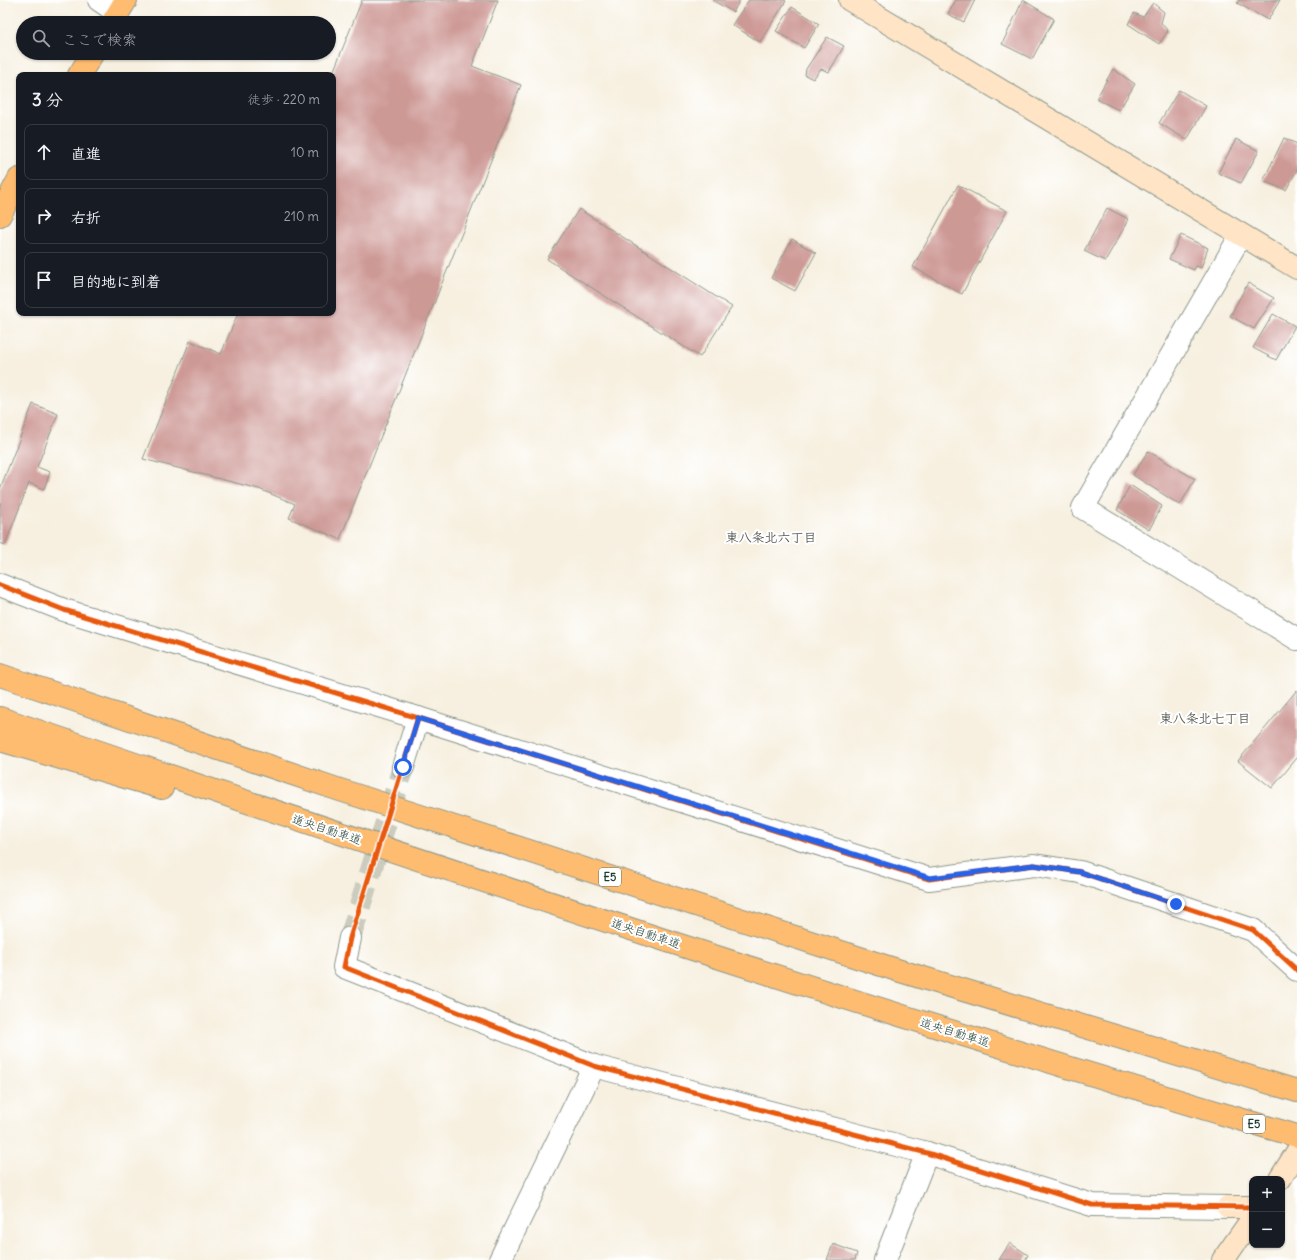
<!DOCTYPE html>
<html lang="ja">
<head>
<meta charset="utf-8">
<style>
  body { margin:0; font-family:Delius,"Klee One",sans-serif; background:#242831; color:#f1f3f6 }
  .controls { position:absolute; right:12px; bottom:12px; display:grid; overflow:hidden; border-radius:8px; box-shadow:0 1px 3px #0004 }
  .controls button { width:36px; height:36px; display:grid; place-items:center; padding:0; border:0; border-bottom:1px solid #363941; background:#171b24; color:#f1f3f6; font:20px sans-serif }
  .stop { position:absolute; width:12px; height:12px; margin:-9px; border:3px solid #2563eb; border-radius:50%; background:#fff }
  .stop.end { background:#2563eb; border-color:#fff; box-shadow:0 1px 4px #0008 }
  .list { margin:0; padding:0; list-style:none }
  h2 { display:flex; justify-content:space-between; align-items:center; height:52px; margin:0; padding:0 16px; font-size:17px }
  h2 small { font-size:13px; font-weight:400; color:#9ea1a6 }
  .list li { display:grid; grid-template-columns:26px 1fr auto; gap:12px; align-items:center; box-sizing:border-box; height:56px; margin:0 8px 8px; padding:0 8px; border:1px solid #363941; border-radius:8px }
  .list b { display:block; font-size:15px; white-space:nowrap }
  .list em { font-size:13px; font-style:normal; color:#9ea1a6 }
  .icon { flex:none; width:22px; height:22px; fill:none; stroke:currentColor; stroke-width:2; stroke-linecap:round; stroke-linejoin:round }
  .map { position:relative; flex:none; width:1297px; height:1260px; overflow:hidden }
  .search { position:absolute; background:#171b24; box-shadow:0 1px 3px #0004; left:16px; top:16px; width:320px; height:44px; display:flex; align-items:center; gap:10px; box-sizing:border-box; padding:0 14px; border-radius:22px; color:#9ea1a6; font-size:15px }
  .panel { position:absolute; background:#171b24; box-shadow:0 1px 3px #0004; left:16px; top:72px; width:320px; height:244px; border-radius:8px }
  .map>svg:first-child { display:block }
  .building { fill:#cd9995 }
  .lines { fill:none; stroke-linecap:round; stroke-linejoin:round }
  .street-tunnel { stroke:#ccccbe; stroke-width:22; stroke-dasharray:22 11; stroke-linecap:butt }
  .street-casing { stroke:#8b968a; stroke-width:24 }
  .secondary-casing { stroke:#8b968a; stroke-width:24 }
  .primary-casing { stroke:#8b968a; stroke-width:24 }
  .highway-casing { stroke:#8b968a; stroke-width:24 }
  .street { stroke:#fff; stroke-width:22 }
  .secondary { stroke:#ffe4c6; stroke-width:22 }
  .primary { stroke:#febc70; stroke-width:22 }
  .highway { stroke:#febc70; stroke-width:22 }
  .cycleway-casing { stroke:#fff; stroke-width:8 }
  .cycleway { stroke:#e8590c; stroke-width:5 }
  .route { stroke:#2563eb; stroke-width:5 }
  .labels { text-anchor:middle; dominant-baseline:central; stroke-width:4; stroke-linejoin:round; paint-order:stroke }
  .shield { fill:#fff; stroke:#627771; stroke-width:1 }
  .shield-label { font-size:11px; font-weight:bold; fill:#1f3d34 }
  .street-label { font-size:12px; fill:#1f3d34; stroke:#fff }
  .neighbourhood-label { font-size:13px; font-weight:bold; fill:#5c5d56; stroke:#fff }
</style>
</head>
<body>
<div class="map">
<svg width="1297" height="1260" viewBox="0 0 1297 1260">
  <rect width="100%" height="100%" fill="#fff"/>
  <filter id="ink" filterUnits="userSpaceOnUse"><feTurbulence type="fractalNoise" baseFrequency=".025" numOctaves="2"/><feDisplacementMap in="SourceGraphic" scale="8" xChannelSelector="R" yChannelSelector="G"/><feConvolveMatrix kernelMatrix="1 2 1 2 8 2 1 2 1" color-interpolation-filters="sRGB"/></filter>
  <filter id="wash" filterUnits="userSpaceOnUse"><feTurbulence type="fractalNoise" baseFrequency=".012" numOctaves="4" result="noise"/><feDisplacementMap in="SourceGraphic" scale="16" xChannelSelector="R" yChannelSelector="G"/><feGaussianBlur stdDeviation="0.9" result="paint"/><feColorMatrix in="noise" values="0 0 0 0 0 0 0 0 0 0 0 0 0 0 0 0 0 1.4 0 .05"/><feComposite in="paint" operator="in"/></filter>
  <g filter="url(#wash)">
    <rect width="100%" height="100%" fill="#f7f0e0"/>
    <g id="blocks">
      <g class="building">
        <polygon points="362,0 498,0 472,66 521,85 340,539 289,518 295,504 259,489 143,459 190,341 221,354 238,313 333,313 332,75"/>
        <polygon points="712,0 740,0 733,12"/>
        <polygon points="749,0 784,0 786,1 760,42 732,25"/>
        <polygon points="956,0 975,0 964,22 948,14"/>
        <polygon points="1023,0 1054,19 1032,59 1002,44"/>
        <polygon points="1239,0 1280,0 1268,20 1237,3"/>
        <polygon points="1153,3 1164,12 1161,23 1168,31 1159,44 1128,24 1134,13 1143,17"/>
        <polygon points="792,7 819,24 804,48 776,31"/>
        <polygon points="827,37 844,46 829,72 821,69 813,79 805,75 806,69"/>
        <polygon points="1113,69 1135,84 1119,110 1096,99"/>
        <polygon points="1179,90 1206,106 1187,140 1159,123"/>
        <polygon points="1284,138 1297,144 1297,170 1286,190 1263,181"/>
        <polygon points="1236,139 1259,151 1241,183 1218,173"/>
        <polygon points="958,185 1007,211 962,294 913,267"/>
        <polygon points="1107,208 1128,219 1124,228 1105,261 1084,251"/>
        <polygon points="579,209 732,307 700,357 547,259"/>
        <polygon points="1181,235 1208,248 1201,268 1196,266 1194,270 1169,259"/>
        <polygon points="792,239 816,253 795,291 771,278"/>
        <polygon points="1248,283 1274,298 1254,329 1230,316"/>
        <polygon points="1273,314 1295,326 1276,360 1253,348"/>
        <polygon points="33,404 58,414 37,467 50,472 44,489 29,483 5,545 0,543 0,489"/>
        <polygon points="1148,451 1195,479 1180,505 1133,475"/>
        <polygon points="1130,485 1162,506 1149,530 1117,510"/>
        <polygon points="1297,690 1297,758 1272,788 1238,761"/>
        <polygon points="1010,1243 1028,1255 1025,1260 999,1260"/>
        <polygon points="833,1244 857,1253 855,1260 827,1260"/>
      </g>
    </g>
  </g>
  <g filter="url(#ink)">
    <use href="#blocks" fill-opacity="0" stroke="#8b968a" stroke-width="1"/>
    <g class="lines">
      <polyline class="street-tunnel" points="350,938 403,767"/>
      <defs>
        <g id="street">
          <polyline points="99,0 118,13"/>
          <polyline points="1241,235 1083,508 1297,639"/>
          <polyline points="0,585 64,610 418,718 929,879 1034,865 1080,872 1253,930 1297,970"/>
          <polyline points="403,767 418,718"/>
          <polyline points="350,938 344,967 594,1066 927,1153 1092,1205 1228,1207"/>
          <polyline points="500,1260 594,1066"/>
          <polyline points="885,1260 927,1153"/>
        </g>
        <g id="secondary">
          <polyline points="850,0 1297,268"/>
          <polyline points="1280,1179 1297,1152"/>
          <polyline points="1228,1207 1252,1207"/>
          <polyline points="1223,1260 1252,1219"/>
        </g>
        <g id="primary">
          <polyline points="112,23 126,0"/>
          <polyline points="79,75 93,53"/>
          <polyline points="0,215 19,179"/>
        </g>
        <g id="highway">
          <polyline points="0,675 337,789 897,970 1297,1091"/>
          <path d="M0,718C430,865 861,1008 1297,1136"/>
          <polyline points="0,740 162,788"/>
        </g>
      </defs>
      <use href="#street" class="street-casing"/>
      <use href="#secondary" class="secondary-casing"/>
      <use href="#primary" class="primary-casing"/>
      <use href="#highway" class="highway-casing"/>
      <use href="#street" class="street"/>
      <use href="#secondary" class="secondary"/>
      <use href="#primary" class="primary"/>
      <use href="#highway" class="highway"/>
      <defs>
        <g id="cycleway">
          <polyline points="0,585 64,610 418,718 929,879 1034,865 1080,872 1253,930 1297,970"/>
          <polyline points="418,718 350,938 344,967 594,1066 927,1153 1092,1205 1252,1207"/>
        </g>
      </defs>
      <use href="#cycleway" class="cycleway-casing"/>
      <use href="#cycleway" class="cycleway"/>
    </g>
  </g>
  <g class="lines" filter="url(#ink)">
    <polyline class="route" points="403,767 418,718 930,878 1034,865 1080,872 1176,904"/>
  </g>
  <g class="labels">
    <g class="shield">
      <rect x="599" y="868" width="22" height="18" rx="3"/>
      <rect x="1243" y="1115" width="22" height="18" rx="3"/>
    </g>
    <g class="shield-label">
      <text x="610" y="877">E5</text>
      <text x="1254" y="1124">E5</text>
    </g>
    <g class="street-label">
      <text transform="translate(327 829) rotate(18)">道央自動車道</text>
      <text transform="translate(646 933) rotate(18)">道央自動車道</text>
      <text transform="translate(955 1032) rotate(17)">道央自動車道</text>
    </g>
    <g class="neighbourhood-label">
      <text x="771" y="537">東八条北六丁目</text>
      <text x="1205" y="718">東八条北七丁目</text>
    </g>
  </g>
</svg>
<div class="controls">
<button>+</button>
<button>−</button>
</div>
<div class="stop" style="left:403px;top:767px"></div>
<div class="stop end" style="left:1176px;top:904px"></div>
<div class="search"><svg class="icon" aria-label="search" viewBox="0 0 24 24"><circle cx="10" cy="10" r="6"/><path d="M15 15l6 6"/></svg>ここで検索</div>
<section class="panel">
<h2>3 分<small>徒歩 · 220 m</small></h2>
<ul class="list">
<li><svg class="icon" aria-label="ahead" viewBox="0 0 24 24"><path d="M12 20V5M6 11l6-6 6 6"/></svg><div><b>直進</b></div><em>10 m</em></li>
<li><svg class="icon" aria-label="right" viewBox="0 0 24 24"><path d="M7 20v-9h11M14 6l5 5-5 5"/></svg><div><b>右折</b></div><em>210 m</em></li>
<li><svg class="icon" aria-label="arrive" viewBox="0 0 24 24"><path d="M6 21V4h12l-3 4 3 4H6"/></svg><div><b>目的地に到着</b></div></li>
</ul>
</section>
</div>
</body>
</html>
